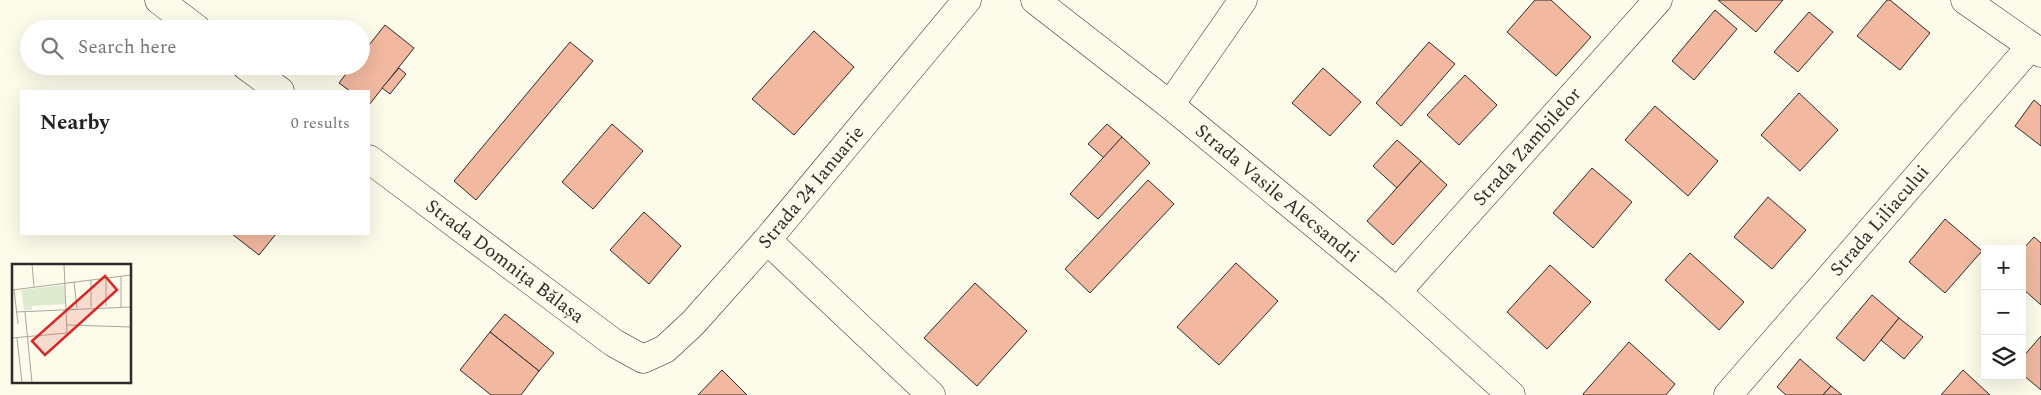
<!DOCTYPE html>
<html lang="en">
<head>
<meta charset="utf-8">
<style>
  body { margin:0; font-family:Spectral,serif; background:#f6f6f6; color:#222 }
  .controls { position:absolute; right:15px; bottom:15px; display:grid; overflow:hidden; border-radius:0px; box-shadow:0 5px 20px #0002 }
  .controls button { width:45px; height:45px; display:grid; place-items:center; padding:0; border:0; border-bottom:1px solid #e0e0e0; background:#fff; color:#222; font:25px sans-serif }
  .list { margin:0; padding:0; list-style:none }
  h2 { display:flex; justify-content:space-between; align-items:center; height:65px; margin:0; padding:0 20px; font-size:21px }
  h2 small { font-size:16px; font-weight:400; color:#767676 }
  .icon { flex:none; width:28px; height:28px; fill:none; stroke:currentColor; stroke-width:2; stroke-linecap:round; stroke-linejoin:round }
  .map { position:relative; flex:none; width:2041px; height:395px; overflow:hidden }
  .search { position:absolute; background:#fff; box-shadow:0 5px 20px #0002; left:20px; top:20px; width:350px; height:55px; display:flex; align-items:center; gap:12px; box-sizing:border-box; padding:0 18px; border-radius:28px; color:#767676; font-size:19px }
  .panel { position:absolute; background:#fff; box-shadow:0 5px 20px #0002; left:20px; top:90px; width:350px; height:145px; border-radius:0px }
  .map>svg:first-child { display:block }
  .building { fill:#f2b8a0; stroke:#2b2b2b }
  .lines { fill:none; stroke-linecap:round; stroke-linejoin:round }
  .street-casing { stroke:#2b2b2b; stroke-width:29 }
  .street { stroke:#fdfbea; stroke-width:28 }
  .labels { text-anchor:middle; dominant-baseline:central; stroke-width:4; stroke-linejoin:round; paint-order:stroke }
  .street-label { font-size:19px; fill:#2b2b2b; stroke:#fdfbea }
  .inset-road { fill:none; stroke:#a9a89e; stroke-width:1 }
  .view { fill:#d62828; fill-opacity:0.15; stroke:#d62828; stroke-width:2.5 }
  .inset-edge { fill:none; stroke:#2b2b2b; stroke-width:2.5 }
</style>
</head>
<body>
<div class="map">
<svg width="2041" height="395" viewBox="0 0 2041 395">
  <rect width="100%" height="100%" fill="#fdfbea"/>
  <g class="building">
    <polygon points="1535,0 1551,0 1591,37 1556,76 1507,32"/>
    <polygon points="1718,0 1783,0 1756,32"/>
    <polygon points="1887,0 1890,0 1930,33 1900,70 1857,36"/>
    <polygon points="1715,10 1737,29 1694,80 1672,61"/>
    <polygon points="1809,12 1833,32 1798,72 1774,52"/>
    <polygon points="385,25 414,48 369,105 369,91 350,91 339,83 352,66 361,66 361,55"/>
    <polygon points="814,31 854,67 794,135 752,99"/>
    <polygon points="570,42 593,61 476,200 454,181"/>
    <polygon points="1429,42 1455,64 1401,126 1376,103"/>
    <polygon points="399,68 406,74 390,94 382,88"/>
    <polygon points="1323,68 1361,102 1330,136 1292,103"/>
    <polygon points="1465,75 1497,105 1459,145 1427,115"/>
    <polygon points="1799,93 1838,130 1800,171 1761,135"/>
    <polygon points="2034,100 2041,106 2041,146 2015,126"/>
    <polygon points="1655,106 1718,161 1688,196 1625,140"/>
    <polygon points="612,124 643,151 593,209 562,182"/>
    <polygon points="1107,124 1122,137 1104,158 1088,144"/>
    <polygon points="1122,137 1150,163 1098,219 1070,194"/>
    <polygon points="1397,140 1421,161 1397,188 1373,166"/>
    <polygon points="1421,161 1447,185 1393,245 1367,221"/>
    <polygon points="1592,168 1632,202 1593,248 1553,213"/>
    <polygon points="1148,180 1174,204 1090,293 1065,269"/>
    <polygon points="1768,197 1806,230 1772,269 1734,237"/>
    <polygon points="644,212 681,246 649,284 610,250"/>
    <polygon points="1945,219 1982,251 1945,293 1909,262"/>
    <polygon points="232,234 276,234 259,255"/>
    <polygon points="2034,237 2041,243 2041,305 2022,288 2022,250"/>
    <polygon points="1690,253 1744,302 1719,330 1665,280"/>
    <polygon points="1236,263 1278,301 1219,365 1177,327"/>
    <polygon points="1550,265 1591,302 1547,349 1507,312"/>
    <polygon points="975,283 1027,331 977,386 924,338"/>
    <polygon points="1872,295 1899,318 1864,361 1836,338"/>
    <polygon points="505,314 554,353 539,371 490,332"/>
    <polygon points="1899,318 1923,337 1904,359 1881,340"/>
    <polygon points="490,332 539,371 521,395 491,395 460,370"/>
    <polygon points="2041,336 2041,390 2022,374 2022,358"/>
    <polygon points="1629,342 1675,384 1666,395 1584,395 1583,394"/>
    <polygon points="1800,359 1831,386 1823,395 1786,395 1777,387"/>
    <polygon points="722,370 747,395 698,395"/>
    <polygon points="1963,370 1990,395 1941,395"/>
    <polygon points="1831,386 1842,395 1823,395"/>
  </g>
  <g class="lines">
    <defs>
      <g id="street">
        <polyline points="159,0 197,29"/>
        <path id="s1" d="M1035,0L1170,105L1397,292L1511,395"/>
        <polyline points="1965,0 2041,53"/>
        <polyline points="246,66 280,91"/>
        <polyline points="1170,105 1243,0"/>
        <path id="s2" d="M369,159L614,343L643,359L665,349L693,323L767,240L967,0"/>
        <polyline points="767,240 931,395"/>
        <path id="s3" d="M1397,292L1658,0"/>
        <path id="s4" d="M1728,395L2031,46"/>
      </g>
    </defs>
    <use href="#street" class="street-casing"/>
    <use href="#street" class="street"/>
  </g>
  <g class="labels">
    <g class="street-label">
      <text stroke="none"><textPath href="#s3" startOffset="195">Strada Zambilelor</textPath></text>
      <text stroke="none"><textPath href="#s2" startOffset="582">Strada 24 Ianuarie</textPath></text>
      <text stroke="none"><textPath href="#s1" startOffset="310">Strada Vasile Alecsandri</textPath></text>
      <text stroke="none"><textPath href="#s4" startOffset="231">Strada Liliacului</textPath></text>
      <text stroke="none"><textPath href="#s2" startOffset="170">Strada Domnița Bălașa</textPath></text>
    </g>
  </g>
  <g transform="translate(12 264)">
    <rect width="119" height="119" fill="#fdfbea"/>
    <path d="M52,21L54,40L20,42V46H12L9,26Z" fill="#deebd1"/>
    <path class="inset-road" d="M20,0L22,23M109,12V43M94,14V42M79,16V43M62,18L65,44M2,25L6,60M0,26L119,11M4,48L119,43M13,48L20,119M55,61L119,63M0,74L55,69L52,0M5,74L10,119"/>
    <path class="view" d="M93,12L105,26L33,91L20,77Z"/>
    <rect width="119" height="119" class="inset-edge"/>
  </g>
</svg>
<div class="controls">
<button>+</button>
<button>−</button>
<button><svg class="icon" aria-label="layers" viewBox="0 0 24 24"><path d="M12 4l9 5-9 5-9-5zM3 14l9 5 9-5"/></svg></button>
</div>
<div class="search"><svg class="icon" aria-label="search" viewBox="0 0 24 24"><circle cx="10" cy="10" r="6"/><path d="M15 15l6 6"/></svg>Search here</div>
<section class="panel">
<h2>Nearby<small>0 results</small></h2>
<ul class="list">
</ul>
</section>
</div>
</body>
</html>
